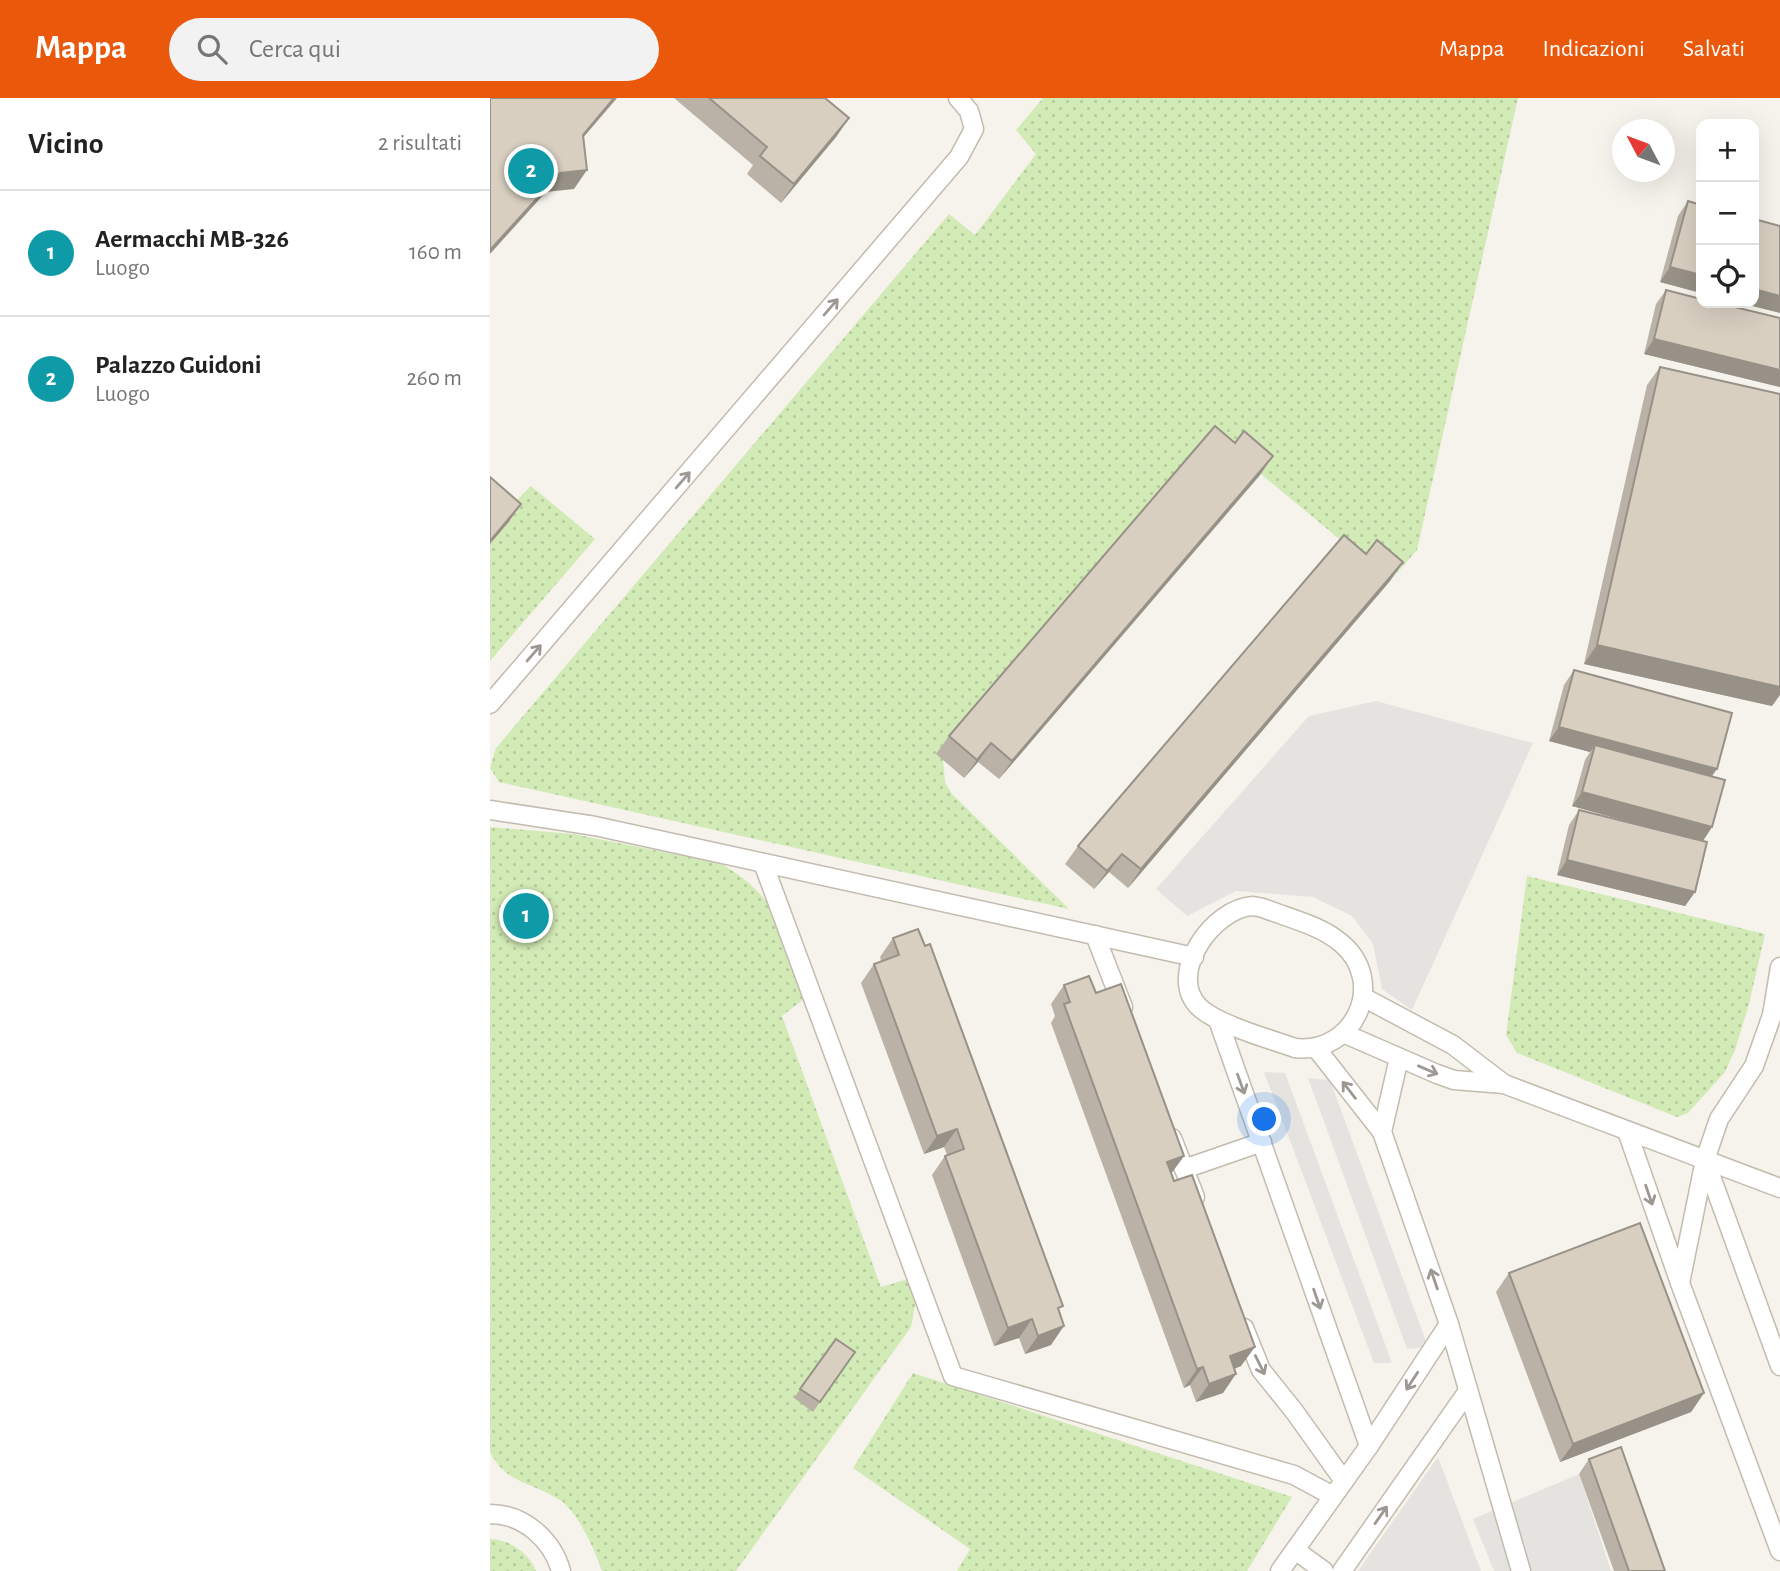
<!DOCTYPE html>
<html lang="it">
<head>
<meta charset="utf-8">
<style>
  body { margin:0; font-family:"Alegreya Sans",sans-serif; background:#f2f2f2; color:#222 }
  .controls { position:absolute; right:21px; top:21px; display:grid; overflow:hidden; border-radius:14px; box-shadow:0 7px 28px #0002 }
  .controls button { width:63px; height:63px; display:grid; place-items:center; padding:0; border:0; border-bottom:2px solid #e0e0e0; background:#fff; color:#222; font:35px sans-serif }
  .compass { position:absolute; left:1122px; top:21px; width:63px; height:63px; border-radius:50%; background:#fff; box-shadow:0 7px 28px #0002; rotate:311deg }
  .you { position:absolute; left:775px; top:1022px; width:24px; height:24px; margin:-18px; border:5px solid #fff; border-radius:50%; background:#1a73e8; box-shadow:0 0 0 10px #1a73e833 }
  .badge { display:grid; place-items:center; width:46px; height:46px; border-radius:50%; background:#ea580c; color:#fff; font-size:23px; font-weight:700 }
  .pin { position:absolute; translate:-50% -50%; border:4px solid #fff; box-shadow:0 2px 7px #0006 }
  .list { margin:0; padding:0; list-style:none }
  h2 { display:flex; justify-content:space-between; align-items:center; height:91px; margin:0; padding:0 28px; font-size:30px }
  h2 small { font-size:23px; font-weight:400; color:#767676 }
  .list li { display:grid; grid-template-columns:46px 1fr auto; gap:21px; align-items:center; box-sizing:border-box; height:126px; padding:0 28px; border-top:2px solid #e0e0e0 }
  .list b { display:block; font-size:26px; white-space:nowrap }
  .list p { margin:0; font-size:23px; white-space:nowrap; color:#767676 }
  .list em { font-size:23px; font-style:normal; color:#767676 }
  .icon { flex:none; width:38px; height:38px; fill:none; stroke:currentColor; stroke-width:2; stroke-linecap:round; stroke-linejoin:round }
  .map { position:relative; flex:none; width:1290px; height:1473px; overflow:hidden }
  header { display:flex; align-items:center; gap:42px; box-sizing:border-box; height:98px; padding:0 35px; background:#ea580c; color:#fff }
  header strong { font-size:33px }
  nav { display:flex; gap:38px; margin-inline-start:auto; font-size:24px }
  .search { width:490px; height:63px; background:#f2f2f2; display:flex; align-items:center; gap:18px; box-sizing:border-box; padding:0 24px; border-radius:38px; color:#767676; font-size:26px }
  main { display:flex }
  aside { flex:1; background:#fff }
  .map>svg:first-child { display:block }
  .grass { fill:url(#grass-dots) }
  .parking { fill:#e5e3e0 }
  .lines { fill:none; stroke-linecap:round; stroke-linejoin:round }
  .service-casing { stroke:#c2bbae; stroke-width:21 }
  .service { stroke:#fff; stroke-width:18 }
  .wall { fill:#bab2a6 }
  .shaded-wall { fill:#979187 }
  .building { fill:#d8cfc1; stroke:#979187; stroke-width:2 }
  .oneway { stroke:#9c9892 }
</style>
</head>
<body>
<header>
<strong>Mappa</strong>
<div class="search"><svg class="icon" aria-label="search" viewBox="0 0 24 24"><circle cx="10" cy="10" r="6"/><path d="M15 15l6 6"/></svg>Cerca qui</div>
<nav><a>Mappa</a><a>Indicazioni</a><a>Salvati</a></nav>
</header>
<main>
<aside>
<h2>Vicino<small>2 risultati</small></h2>
<ul class="list">
<li><span class="badge" style="background:#0f9aa8">1</span><div><b>Aermacchi MB-326</b><p>Luogo</p></div><em>160 m</em></li>
<li><span class="badge" style="background:#0f9aa8">2</span><div><b>Palazzo Guidoni</b><p>Luogo</p></div><em>260 m</em></li>
</ul>
</aside>
<div class="map">
<svg width="1290" height="1473" viewBox="0 0 1290 1473">
  <defs>
    <pattern id="grass-dots" width="8" height="8" patternUnits="userSpaceOnUse" patternTransform="scale(1.75)"><rect width="8" height="8" fill="#d2eab5"/><path d="M2 2h.1M6 6h.1" fill="none" stroke="#b6ca9c" stroke-width="1.8" stroke-linecap="round"/></pattern>
  </defs>
  <rect width="100%" height="100%" fill="#f6f3ec"/>
  <g class="grass">
    <polygon points="553,0 1028,0 927,452 900,483 742,352 453,662 455,684 462,696 579,811 9,684 0,670 6,650 459,116 485,137 546,56 526,32"/>
    <polygon points="41,388 105,441 0,563 0,446 18,425 11,418"/>
    <path d="M0,729L83,736L229,765C248,775 263,787 277,804L314,901L292,918L391,1189L418,1181L426,1201L421,1229L246,1473H112C105,1453 91,1421 75,1406C72,1402 65,1400 61,1397C34,1382 16,1384 0,1354Z"/>
    <polygon points="1037,778 1275,836 1259,906 1245,952 1235,974 1198,1015 1187,1019 1027,955 1016,937"/>
    <polygon points="423,1275 802,1399 757,1473 467,1473 480,1451 363,1370"/>
    <path d="M0,1441C21,1442 38,1454 46,1473H0Z"/>
  </g>
  <g class="parking">
    <polygon points="886,603 1043,645 922,912 892,891 883,846 862,818 823,799 746,793 697,818 666,791 819,618"/>
    <polygon points="774,974 795,975 902,1265 884,1265"/>
    <polygon points="818,980 840,982 938,1249 917,1251"/>
    <polygon points="948,1359 991,1473 868,1473"/>
    <polygon points="1089,1376 1121,1473 1004,1473 983,1421"/>
  </g>
  <g class="lines">
    <defs>
      <g id="service">
        <polyline points="0,606 469,59 484,31 479,13 468,0"/>
        <polyline points="0,712 105,728 704,859"/>
        <polyline points="273,765 463,1278 804,1377 843,1398"/>
        <path d="M763,808L773,810C798,820 830,827 851,845C898,884 864,957 805,950C780,941 728,927 709,909C676,876 723,810 763,808Z"/>
        <polyline points="605,837 633,909"/>
        <polyline points="1290,869 1282,917 1264,968 1229,1021 1215,1062 1290,1268"/>
        <polyline points="873,899 963,947 1014,986"/>
        <polyline points="728,922 879,1348"/>
        <polyline points="853,935 947,976 964,982 1014,986 1290,1090"/>
        <polyline points="826,950 892,1034 959,1226 1031,1473"/>
        <polyline points="1137,1033 1190,1185 1215,1062"/>
        <polyline points="892,1034 909,960"/>
        <polyline points="682,1040 705,1099"/>
        <polyline points="694,1071 772,1044"/>
        <polyline points="1190,1185 1290,1453"/>
        <polyline points="754,1230 771,1272 804,1313 854,1383"/>
        <path d="M0,1416C33,1416 62,1441 71,1473"/>
        <polyline points="805,1452 834,1473"/>
        <polyline points="790,1473 879,1348 959,1226"/>
        <polyline points="852,1473 978,1293"/>
      </g>
    </defs>
    <use href="#service" class="service-casing"/>
    <use href="#service" class="service"/>
  </g>
  <g class="wall">
    <polygon points="184,0 335,0 359,20 346,39 291,105 257,76 263,67"/>
    <polygon points="1198,103 1211,195 1170,184 1188,118"/>
    <polygon points="1176,192 1290,220 1290,289 1154,256 1166,206"/>
    <polygon points="1170,269 1282,608 1094,566 1157,287"/>
    <polygon points="770,377 509,681 488,664 474,680 446,656 459,638"/>
    <polygon points="900,483 638,790 619,774 604,791 575,766 588,748"/>
    <polygon points="1084,572 1221,679 1222,729 1213,743 1205,794 1195,808 1067,777 1079,727 1089,712 1164,731 1082,708 1095,662 1100,654 1059,643 1074,587"/>
    <polygon points="403,840 569,1214 561,1247 535,1256 529,1240 504,1248 442,1077 455,1058 457,1057 454,1049 434,1056 371,885 384,866 391,863 390,859"/>
    <polygon points="574,887 606,895 694,1058 681,1076 751,1268 744,1271 733,1295 706,1304 700,1287 694,1290 561,925 565,918 561,906"/>
    <polygon points="1019,1175 1214,1295 1201,1314 1070,1364 1006,1194"/>
    <polygon points="346,1241 330,1304 323,1314 304,1300"/>
    <polygon points="1099,1361 1175,1473 1124,1473 1089,1376"/>
  </g>
  <g class="shaded-wall">
    <polygon points="124,0 127,0 80,55 93,37"/>
    <polygon points="359,20 346,39 291,105 304,86"/>
    <polygon points="97,72 84,91 56,94 0,156 0,152 70,75"/>
    <polygon points="1180,169 1211,177 1211,195 1170,184"/>
    <polygon points="1264,191 1290,198 1290,215 1250,205 1264,205"/>
    <polygon points="1164,241 1290,272 1290,289 1154,256"/>
    <polygon points="783,358 770,377 509,681 522,663"/>
    <polygon points="31,406 18,425 0,446 0,443"/>
    <polygon points="913,464 900,483 638,790 651,771"/>
    <polygon points="1107,547 1290,589 1290,597 1282,608 1094,566"/>
    <polygon points="1069,629 1227,671 1217,685 1105,647 1100,654 1059,643"/>
    <polygon points="501,645 488,664 474,680 487,662"/>
    <polygon points="1092,694 1222,729 1212,744 1082,708"/>
    <polygon points="632,756 619,774 604,791 617,773"/>
    <polygon points="1077,762 1205,794 1195,808 1067,777"/>
    <polygon points="467,1031 454,1049 434,1056 447,1038"/>
    <polygon points="694,1058 680,1077 677,1064"/>
    <polygon points="542,1221 529,1240 504,1248 518,1230"/>
    <polygon points="574,1228 561,1247 535,1256 548,1238"/>
    <polygon points="765,1249 751,1268 727,1277 740,1258"/>
    <polygon points="713,1269 700,1287 694,1290 707,1271"/>
    <polygon points="746,1276 733,1295 706,1304 719,1286"/>
    <polygon points="1214,1295 1201,1314 1070,1364 1083,1346"/>
  </g>
  <g class="building">
    <polygon points="0,0 124,0 93,37 97,72 70,75 0,152"/>
    <polygon points="219,0 335,0 359,20 304,86 270,58 277,49"/>
    <polygon points="1198,103 1211,107 1211,177 1180,169"/>
    <polygon points="1264,121 1290,128 1290,198 1264,191"/>
    <polygon points="1176,192 1211,201 1211,205 1228,205 1290,220 1290,272 1164,241"/>
    <polygon points="1170,269 1290,296 1290,589 1107,547"/>
    <polygon points="725,328 745,345 754,333 783,358 522,663 501,645 487,662 459,638"/>
    <polygon points="0,379 31,406 0,443"/>
    <polygon points="854,437 876,456 887,442 913,464 651,771 632,756 617,773 588,748"/>
    <polygon points="1084,572 1242,615 1227,671 1069,629"/>
    <polygon points="1105,647 1235,682 1222,729 1092,694"/>
    <polygon points="1089,712 1217,744 1205,794 1077,762"/>
    <polygon points="428,831 435,848 440,846 573,1208 568,1210 574,1228 548,1238 542,1221 518,1230 455,1058 474,1051 467,1031 447,1038 384,866 409,857 403,840"/>
    <polygon points="599,878 606,895 631,886 694,1058 677,1064 684,1083 702,1077 765,1249 740,1258 746,1276 719,1286 713,1269 707,1271 574,906 580,904 574,887"/>
    <polygon points="1150,1125 1214,1295 1083,1346 1019,1175"/>
    <polygon points="346,1241 365,1254 330,1304 310,1291"/>
    <polygon points="1131,1349 1175,1473 1139,1473 1099,1361"/>
  </g>
  <defs><path id="oneway-shaft" d="M-6 0H5M1.5-3L5.5 0L1.5 3" fill="none" stroke-width="1.6" stroke-linecap="round" stroke-linejoin="round" transform="scale(1.75)"/></defs>
  <g class="oneway">
    <use href="#oneway-shaft" transform="translate(341 209) rotate(-49)"/>
    <use href="#oneway-shaft" transform="translate(193 382) rotate(-49)"/>
    <use href="#oneway-shaft" transform="translate(44 555) rotate(-49)"/>
    <use href="#oneway-shaft" transform="translate(938 972) rotate(23)"/>
    <use href="#oneway-shaft" transform="translate(751 986) rotate(70)"/>
    <use href="#oneway-shaft" transform="translate(859 992) rotate(-128)"/>
    <use href="#oneway-shaft" transform="translate(1159 1097) rotate(71)"/>
    <use href="#oneway-shaft" transform="translate(944 1181) rotate(-109)"/>
    <use href="#oneway-shaft" transform="translate(827 1201) rotate(71)"/>
    <use href="#oneway-shaft" transform="translate(770 1267) rotate(64)"/>
    <use href="#oneway-shaft" transform="translate(922 1283) rotate(123)"/>
    <use href="#oneway-shaft" transform="translate(891 1417) rotate(-55)"/>
  </g>
</svg>
<div class="controls">
<button>+</button>
<button>−</button>
<button><svg class="icon" aria-label="locate" viewBox="0 0 24 24"><circle cx="12" cy="12" r="6"/><path d="M12 2v4M12 18v4M2 12h4M18 12h4"/></svg></button>
</div>
<svg class="compass" viewBox="-18 -18 36 36"><path d="M0-13l5 13h-10z" fill="#e53935"/><path d="M0 13l5-13h-10z" fill="#767676"/></svg>
<div class="you"></div>
<div class="pin badge" style="left:36px;top:818px;background:#0f9aa8">1</div>
<div class="pin badge" style="left:41px;top:73px;background:#0f9aa8">2</div>
</div>
</main>
</body>
</html>
